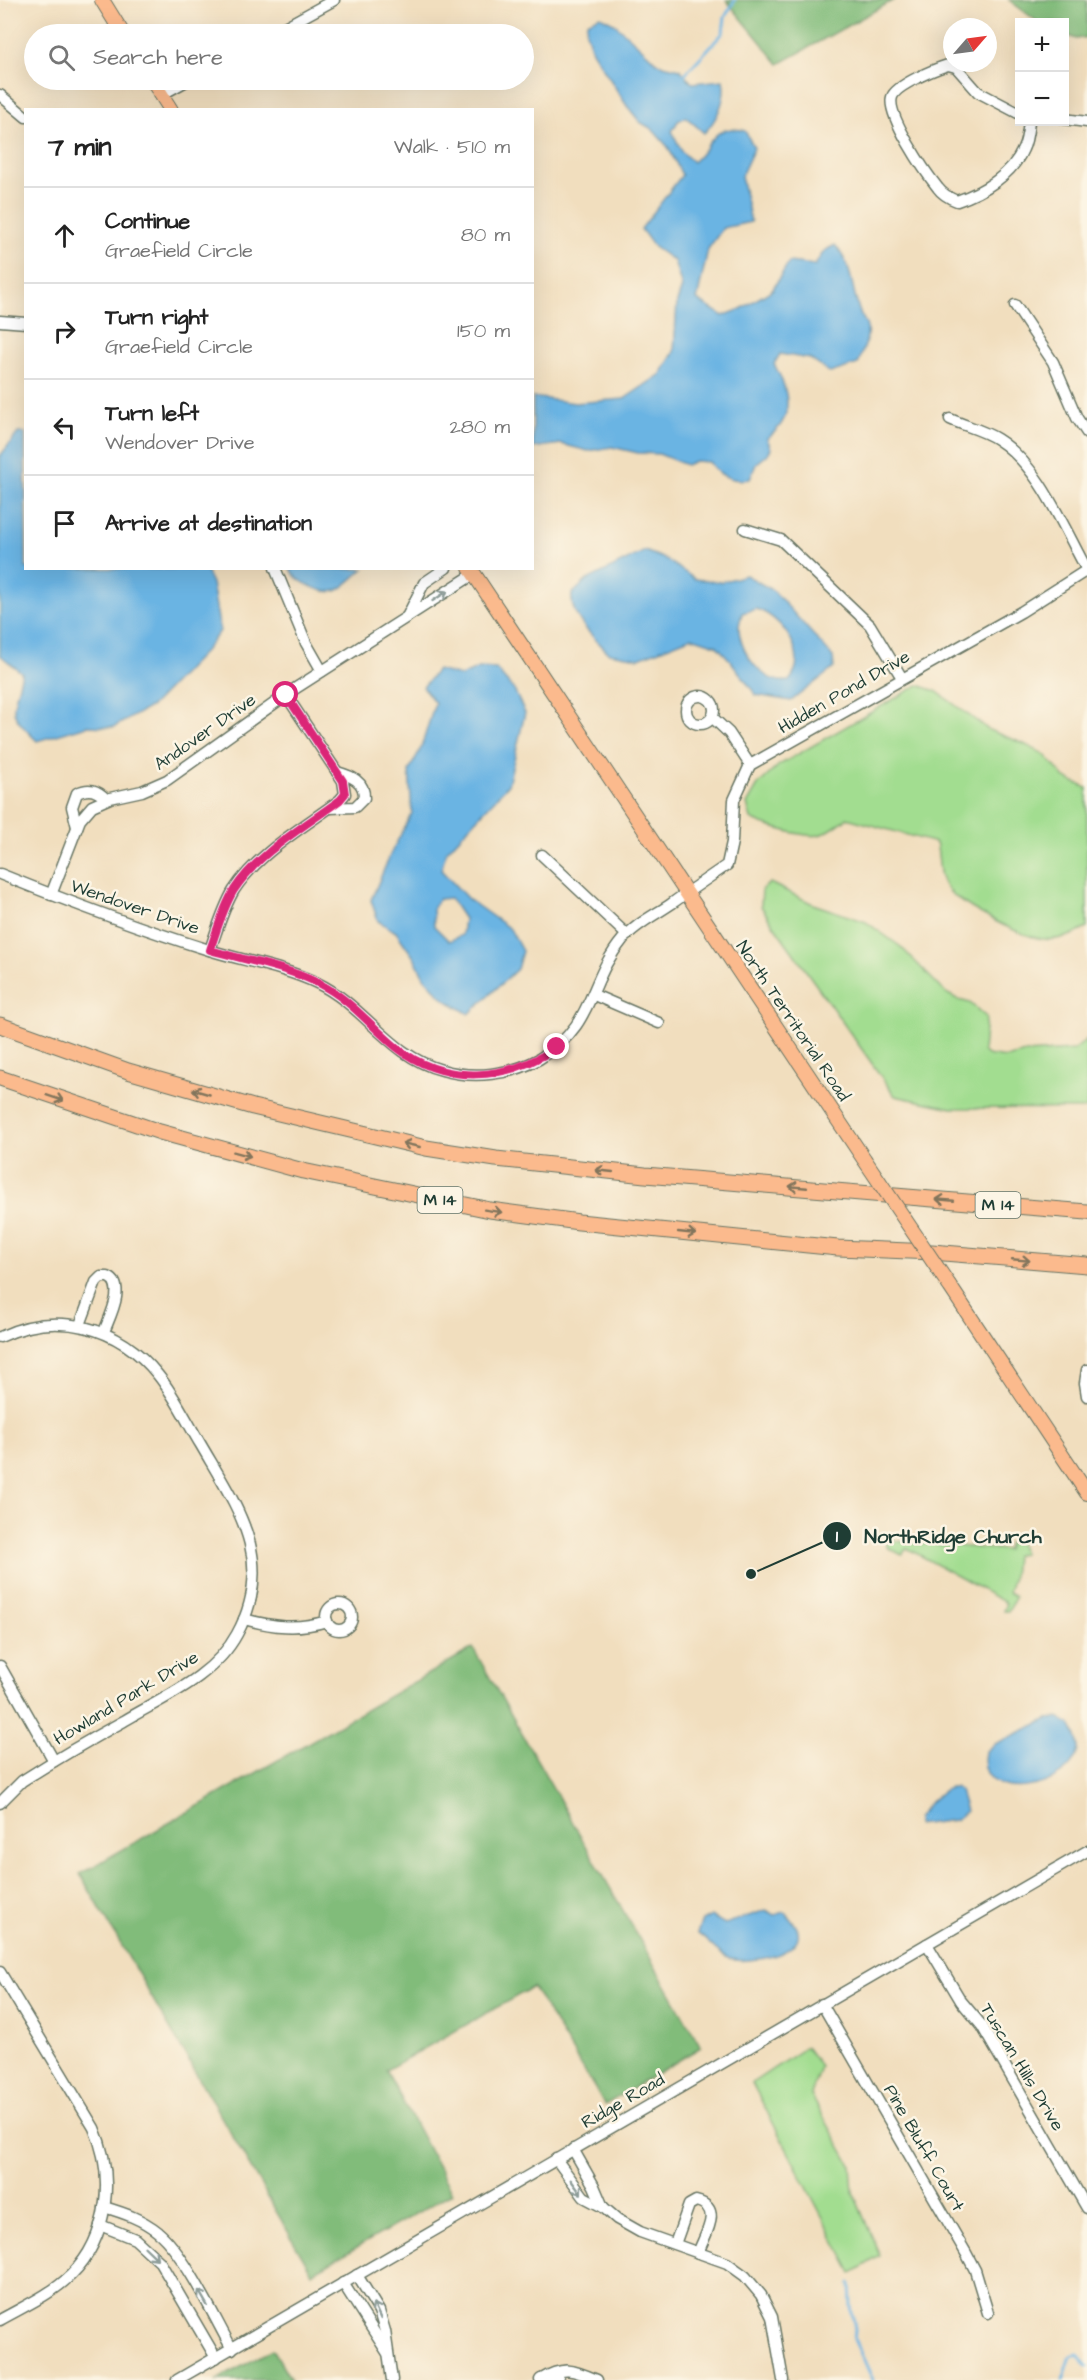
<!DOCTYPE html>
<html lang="en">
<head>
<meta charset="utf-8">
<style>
  body { margin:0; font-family:"Architects Daughter",sans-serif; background:#f6f6f6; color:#222 }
  .controls { position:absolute; right:18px; top:18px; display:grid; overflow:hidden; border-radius:0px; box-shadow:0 6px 24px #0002 }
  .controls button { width:54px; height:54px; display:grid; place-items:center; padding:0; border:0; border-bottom:2px solid #e0e0e0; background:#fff; color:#222; font:30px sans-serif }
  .compass { position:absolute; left:943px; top:18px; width:54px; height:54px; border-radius:50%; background:#fff; box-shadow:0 6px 24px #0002; rotate:62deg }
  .stop { position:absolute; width:18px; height:18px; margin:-14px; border:4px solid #db2777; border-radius:50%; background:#fff }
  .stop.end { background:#db2777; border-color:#fff; box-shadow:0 2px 6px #0008 }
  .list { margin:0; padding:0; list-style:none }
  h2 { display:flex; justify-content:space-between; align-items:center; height:78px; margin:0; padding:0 24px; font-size:26px }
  h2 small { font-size:20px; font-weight:400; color:#767676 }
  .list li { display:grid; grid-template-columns:39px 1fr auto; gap:18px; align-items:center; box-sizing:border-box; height:96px; padding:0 24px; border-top:2px solid #e0e0e0 }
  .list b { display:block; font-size:22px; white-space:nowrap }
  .list p { margin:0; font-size:20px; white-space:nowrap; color:#767676 }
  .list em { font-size:20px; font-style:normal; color:#767676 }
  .icon { flex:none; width:33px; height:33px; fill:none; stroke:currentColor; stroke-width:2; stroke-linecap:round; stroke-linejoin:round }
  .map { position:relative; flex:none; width:1087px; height:2380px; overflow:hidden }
  .search { position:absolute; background:#fff; box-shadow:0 6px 24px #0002; left:24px; top:24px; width:510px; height:66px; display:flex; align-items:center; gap:15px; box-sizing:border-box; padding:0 21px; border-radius:33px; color:#767676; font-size:22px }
  .panel { position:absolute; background:#fff; box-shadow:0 6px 24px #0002; left:24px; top:108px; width:510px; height:462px; border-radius:0px }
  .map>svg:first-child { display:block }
  .green { fill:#a2dd90; stroke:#608d62; stroke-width:1.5 }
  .forest { fill:#81bc7a; stroke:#507c57; stroke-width:1.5 }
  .water { fill:#6bb4e3; stroke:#45788c; stroke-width:1.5; fill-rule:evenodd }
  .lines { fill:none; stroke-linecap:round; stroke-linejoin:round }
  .stream { stroke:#6bb4e3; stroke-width:3 }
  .minor-casing { stroke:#687564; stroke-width:13 }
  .major-casing { stroke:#687564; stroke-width:16 }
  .highway-casing { stroke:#687564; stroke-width:17 }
  .minor { stroke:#fff; stroke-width:10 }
  .major { stroke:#fbba8d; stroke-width:14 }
  .highway { stroke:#fbba8d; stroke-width:15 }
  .major-bridge-casing { stroke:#687564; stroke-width:16; stroke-linecap:butt }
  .major-bridge { stroke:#fbba8d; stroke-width:14 }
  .oneway { stroke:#8f9e9a }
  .oneway2 { stroke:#82755c }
  .route { stroke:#db2777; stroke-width:8 }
  .labels { text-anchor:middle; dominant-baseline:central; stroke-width:5; stroke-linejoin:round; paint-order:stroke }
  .shield { fill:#fcf5e5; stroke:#617469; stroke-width:1.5 }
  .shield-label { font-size:16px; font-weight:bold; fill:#1f3d34 }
  .street-label { font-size:18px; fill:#1f3d34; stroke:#fcf5e5 }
  .leader { fill:none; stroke:#1f3d34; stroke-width:2 }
  .callout-dot { fill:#1f3d34; stroke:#fcf5e5; stroke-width:2 }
  .mark-label { font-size:18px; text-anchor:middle; font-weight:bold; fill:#fff }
  .callout-label { font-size:20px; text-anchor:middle; font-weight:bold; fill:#1f3d34; stroke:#fcf5e5; stroke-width:5; stroke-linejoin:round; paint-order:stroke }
</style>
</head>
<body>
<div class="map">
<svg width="1087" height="2380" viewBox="0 0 1087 2380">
  <rect width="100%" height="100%" fill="#fcf5e5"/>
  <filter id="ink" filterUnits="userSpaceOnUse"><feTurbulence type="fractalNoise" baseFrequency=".0167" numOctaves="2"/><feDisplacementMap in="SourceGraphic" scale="12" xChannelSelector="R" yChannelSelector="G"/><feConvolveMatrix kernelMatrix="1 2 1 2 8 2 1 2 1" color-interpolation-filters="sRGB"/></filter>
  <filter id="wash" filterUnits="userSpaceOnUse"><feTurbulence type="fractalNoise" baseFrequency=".008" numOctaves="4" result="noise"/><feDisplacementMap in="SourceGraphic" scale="24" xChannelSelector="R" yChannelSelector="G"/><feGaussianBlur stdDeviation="1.35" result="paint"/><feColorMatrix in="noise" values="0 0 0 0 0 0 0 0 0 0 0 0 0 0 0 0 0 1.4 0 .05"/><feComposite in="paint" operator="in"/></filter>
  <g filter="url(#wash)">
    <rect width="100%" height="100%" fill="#f1debe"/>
    <g class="green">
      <path d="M918,685L936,691L989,730L1022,743L1044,754L1065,778L1087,788V928C1074,935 1058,941 1043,939C1022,937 958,905 946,887C937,875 940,857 936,843L847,818C839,824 830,832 819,835C806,838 764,826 751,819L747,804L758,785L779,765Z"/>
      <polygon points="770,883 813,904 866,922 901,947 946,993 959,1000 970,1003 986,1017 983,1051 987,1055 1006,1058 1025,1053 1074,1050 1087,1039 1087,1109 952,1108 895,1096 770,920 761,906 762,889"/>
      <polygon points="893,1533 894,1541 1007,1550 1009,1542 1019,1543 1023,1553 1015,1555 1013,1577 1008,1592 1014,1595 1015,1598 1008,1611 1003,1611 1006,1603 907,1548 902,1555 887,1547 887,1535"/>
      <polygon points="806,2047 820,2066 811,2095 851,2165 853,2192 880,2256 852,2273 752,2083"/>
    </g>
    <g class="forest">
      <polygon points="726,0 894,0 779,64"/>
      <polygon points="1009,0 1087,0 1087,37 1076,39 1065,35 1064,22 1038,22"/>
      <polygon points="473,1648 701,2047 605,2105 533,1987 386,2070 452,2193 312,2273 80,1874"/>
      <polygon points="273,2349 291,2380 217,2380"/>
    </g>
    <g class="water">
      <path d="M600,16L614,23L659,64L680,69L692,83L723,80C727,99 717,120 704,133L686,117L678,121L672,131L682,152L693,162C713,145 712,122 745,131L754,148L741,176L751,222L723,228L708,249L697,300L723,316L741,309L772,290L789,262L815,265L824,251L835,245C853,267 851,286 859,310C861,316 866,322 867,328C869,339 862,353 858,364L830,373L810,359L780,354L774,364C789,391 796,418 767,438L771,449L767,455L756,464L750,479C733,482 719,476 709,462L695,461L686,465L659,454L638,453L612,447L588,451L561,444L533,448V397L575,403L624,399L661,374L674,352L677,302L682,287L674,261L654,247L641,229L682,175L668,147L652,129L640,122L627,106L592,51L586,32L587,22Z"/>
      <path d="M18,433H25L26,568L205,569L212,583L220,631L205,651L152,706L114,727L87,726L37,741C6,710 12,715 22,673L0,655V456Z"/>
      <path d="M645,551L665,559L695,579L721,582L746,575L774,591L833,657L834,668L791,701L756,695L730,660L716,645L692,637L639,658L609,653C594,638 569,616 572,594L587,580ZM756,609C782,617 811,656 789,681C763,685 739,652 739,627C739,623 741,618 742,613Z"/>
      <path d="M290,569V568L364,569C356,575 347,585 338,590C325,596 296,582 290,569Z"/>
      <path d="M479,668L496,669L514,690L525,713L508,785L446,852L441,870L468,899L510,929L522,951L517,969L469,1014L444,999L424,977L415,959L396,932L378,921L371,900L391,853L412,813L409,771L421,748L435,703L423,687L437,670L461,676ZM450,898L464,919L462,935L449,941L434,926L433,909L439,899Z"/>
      <path d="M1058,1718L1070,1724C1073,1730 1078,1738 1078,1746C1077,1790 974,1809 985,1752L993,1745L1048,1719Z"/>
      <path d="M950,1787H955L960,1791L966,1811L955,1820L917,1825V1818C927,1805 935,1795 950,1787Z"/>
      <path d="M766,1910L775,1915C788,1909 785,1913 793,1922C812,1944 776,1958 758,1959C749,1960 739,1962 730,1959C717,1954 708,1940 697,1933L702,1921L711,1916L725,1924Z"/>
    </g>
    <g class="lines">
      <g class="stream">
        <polyline points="683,76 723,33 725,17 735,0"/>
        <polyline points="850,2283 851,2306 855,2329 854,2339 873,2380"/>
        <polyline points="1063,2380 1071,2356 1078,2354 1087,2367"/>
      </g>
    </g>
  </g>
  <g filter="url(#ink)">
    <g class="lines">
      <defs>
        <g id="minor">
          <polyline points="272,34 334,0"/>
          <polyline points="0,95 26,117"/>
          <polyline points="161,95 188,80"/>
          <path d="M1020,114L978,92L956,67L948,65C935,69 896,85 892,97C886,115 926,173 938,188C943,195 949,198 957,201C983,192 1012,175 1023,149C1027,141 1028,130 1029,122"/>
          <polyline points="1064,119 1087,122"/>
          <polyline points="1015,305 1053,362 1077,418 1087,433"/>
          <polyline points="0,321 26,323"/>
          <path d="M950,419C965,426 983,430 997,439C1039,465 1063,527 1087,570"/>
          <polyline points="745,529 781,540 870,625 902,678"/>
          <polyline points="275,568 306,643 322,671"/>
          <polyline points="407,617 424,583 446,568"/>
          <circle cx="700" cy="710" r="14"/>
          <polyline points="713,718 729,733 750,765"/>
          <path d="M330,808L355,807L364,798C365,781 351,776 337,772"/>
          <path d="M77,827L72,807L77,793C89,787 97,790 106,799"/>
          <polyline points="542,855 627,935"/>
          <path d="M0,874C69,902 138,928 209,950C244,961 283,967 317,983C364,1005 390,1057 442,1070C473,1079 511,1075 539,1059C596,1025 587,982 623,939C636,924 655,915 671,904C689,891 708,878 727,865L732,842L734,800L750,765L1021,612L1087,570"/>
          <polyline points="51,895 80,820 92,806 110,798 142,791 167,780 296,688 474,574"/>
          <path d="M210,950C217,930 223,908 234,890C259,852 304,827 340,800L345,794L343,781L286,695"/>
          <polyline points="594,995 659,1023"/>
          <path d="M80,1325L96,1282L101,1277H108C127,1285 109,1318 104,1332"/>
          <path d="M0,1337C57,1310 119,1326 158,1375C175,1396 187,1422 201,1445C237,1507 277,1561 237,1634C214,1677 164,1697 124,1721C89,1740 55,1760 22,1781L0,1803"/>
          <polyline points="1087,1370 1085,1383 1087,1396"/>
          <circle cx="339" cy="1617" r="13"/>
          <path d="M244,1619C273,1627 297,1630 327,1621"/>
          <polyline points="0,1666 54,1761"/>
          <polyline points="927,1944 961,2001 982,2026 1087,2208"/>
          <path d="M0,1972L94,2128C115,2176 109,2237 71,2275C52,2294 23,2307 0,2320"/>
          <polyline points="822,2004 966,2253 975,2270 988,2313"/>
          <polyline points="573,2149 594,2186 603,2207"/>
          <polyline points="556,2159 584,2197 603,2207 617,2219 640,2232 727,2263 745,2276 761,2295 772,2317 783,2380"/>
          <path d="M104,2207C124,2213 142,2219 158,2232C185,2254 214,2317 232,2349"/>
          <polyline points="100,2225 135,2239 160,2262 216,2358"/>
          <path d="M675,2244L689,2205L696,2201C724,2208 705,2234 698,2253"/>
          <polyline points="357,2275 379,2311 385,2331 392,2380"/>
          <polyline points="343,2283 387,2352"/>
          <polyline points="541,2379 559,2380"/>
          <polyline points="177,2380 1087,1851"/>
          <path d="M540,2380C563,2366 573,2369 597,2380"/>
        </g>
        <g id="major">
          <polyline points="102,0 123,34"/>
          <polyline points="152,80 171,110"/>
          <polyline points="470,568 864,1159"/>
          <polyline points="949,1285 1087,1493"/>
        </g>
        <g id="highway">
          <polyline points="0,1025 128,1071 253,1107 426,1148 496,1159 645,1175 1087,1212"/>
          <polyline points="0,1078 160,1132 303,1171 490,1210 579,1222 838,1248 932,1252 1087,1265"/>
        </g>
      </defs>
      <use href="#minor" class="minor-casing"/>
      <use href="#major" class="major-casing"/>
      <use href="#highway" class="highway-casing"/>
      <use href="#minor" class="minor"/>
      <use href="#major" class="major"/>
      <use href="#highway" class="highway"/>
      <defs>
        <polyline id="major-bridge" points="864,1159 949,1285"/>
      </defs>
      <use href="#major-bridge" class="major-bridge-casing"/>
      <use href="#major-bridge" class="major-bridge"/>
    </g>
    <defs><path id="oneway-shaft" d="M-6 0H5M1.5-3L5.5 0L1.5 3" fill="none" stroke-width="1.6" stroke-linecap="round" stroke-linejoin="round" transform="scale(1.5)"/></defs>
    <g class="oneway">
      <use href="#oneway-shaft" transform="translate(440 596) rotate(-33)"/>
      <use href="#oneway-shaft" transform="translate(576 2187) rotate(54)"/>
      <use href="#oneway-shaft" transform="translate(151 2253) rotate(44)"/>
      <use href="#oneway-shaft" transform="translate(203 2298) rotate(-120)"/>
      <use href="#oneway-shaft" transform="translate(377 2311) rotate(-115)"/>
    </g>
    <g class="oneway2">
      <use href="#oneway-shaft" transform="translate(201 1092) rotate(-164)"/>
      <use href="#oneway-shaft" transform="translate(55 1098) rotate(19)"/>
      <use href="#oneway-shaft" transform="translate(411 1145) rotate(-167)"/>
      <use href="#oneway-shaft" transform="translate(242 1154) rotate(15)"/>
      <use href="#oneway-shaft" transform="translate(604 1171) rotate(-174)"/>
      <use href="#oneway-shaft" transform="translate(798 1187) rotate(-175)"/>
      <use href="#oneway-shaft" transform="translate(945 1200) rotate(-175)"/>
      <use href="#oneway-shaft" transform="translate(493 1211) rotate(9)"/>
      <use href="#oneway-shaft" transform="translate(687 1233) rotate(6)"/>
      <use href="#oneway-shaft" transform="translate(1021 1260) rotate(5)"/>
    </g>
  </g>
  <g class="lines" filter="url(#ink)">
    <path class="route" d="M286,695L343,781L345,794L340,800C304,827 259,852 234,890C223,908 217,930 210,950C248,961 293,968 327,988C353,1003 373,1028 396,1047C445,1086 508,1081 557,1047"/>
  </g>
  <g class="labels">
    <g class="shield">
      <rect x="417.5" y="1187" width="45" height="26" rx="4.5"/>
      <rect x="975.5" y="1192" width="45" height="26" rx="4.5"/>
    </g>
    <g class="shield-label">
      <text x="440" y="1200">M 14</text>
      <text x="998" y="1205">M 14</text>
    </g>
    <g class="street-label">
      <text transform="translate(844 692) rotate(-30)">Hidden Pond Drive</text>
      <text transform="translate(205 732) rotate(-35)">Andover Drive</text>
      <text transform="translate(135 907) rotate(19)">Wendover Drive</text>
      <text transform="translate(793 1021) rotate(56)">North Territorial Road</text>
      <text transform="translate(126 1698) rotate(-31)">Howland Park Drive</text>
      <text transform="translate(1022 2067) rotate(59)">Tuscan Hills Drive</text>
      <text transform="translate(623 2101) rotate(-30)">Ridge Road</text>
      <text transform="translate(924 2148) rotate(60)">Pine Bluff Court</text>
    </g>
  </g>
  <path class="leader" d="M751 1574L837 1536"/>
  <g class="callout-dot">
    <circle cx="751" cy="1574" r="6"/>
    <circle cx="837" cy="1536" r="15"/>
  </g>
  <g class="mark-label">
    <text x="837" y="1542">1</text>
  </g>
  <g class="callout-label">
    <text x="953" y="1543">NorthRidge Church</text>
  </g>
</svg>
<div class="controls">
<button>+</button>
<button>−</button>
</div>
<svg class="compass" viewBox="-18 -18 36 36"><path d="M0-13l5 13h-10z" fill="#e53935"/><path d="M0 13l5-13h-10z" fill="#767676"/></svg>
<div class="stop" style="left:286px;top:695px"></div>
<div class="stop end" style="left:557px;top:1047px"></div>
<div class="search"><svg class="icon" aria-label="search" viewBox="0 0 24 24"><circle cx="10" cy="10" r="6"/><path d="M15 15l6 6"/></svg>Search here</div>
<section class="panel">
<h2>7 min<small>Walk · 510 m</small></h2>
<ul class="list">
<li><svg class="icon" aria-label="ahead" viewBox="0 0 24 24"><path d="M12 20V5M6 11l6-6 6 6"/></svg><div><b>Continue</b><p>Graefield Circle</p></div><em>80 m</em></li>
<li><svg class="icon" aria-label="right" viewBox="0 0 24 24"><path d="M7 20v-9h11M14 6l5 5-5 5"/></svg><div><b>Turn right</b><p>Graefield Circle</p></div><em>150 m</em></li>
<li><svg class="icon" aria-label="left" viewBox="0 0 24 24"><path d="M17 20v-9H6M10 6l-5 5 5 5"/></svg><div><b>Turn left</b><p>Wendover Drive</p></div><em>280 m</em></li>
<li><svg class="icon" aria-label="arrive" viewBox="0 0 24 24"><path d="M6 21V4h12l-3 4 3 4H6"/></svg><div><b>Arrive at destination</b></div></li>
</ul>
</section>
</div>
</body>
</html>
